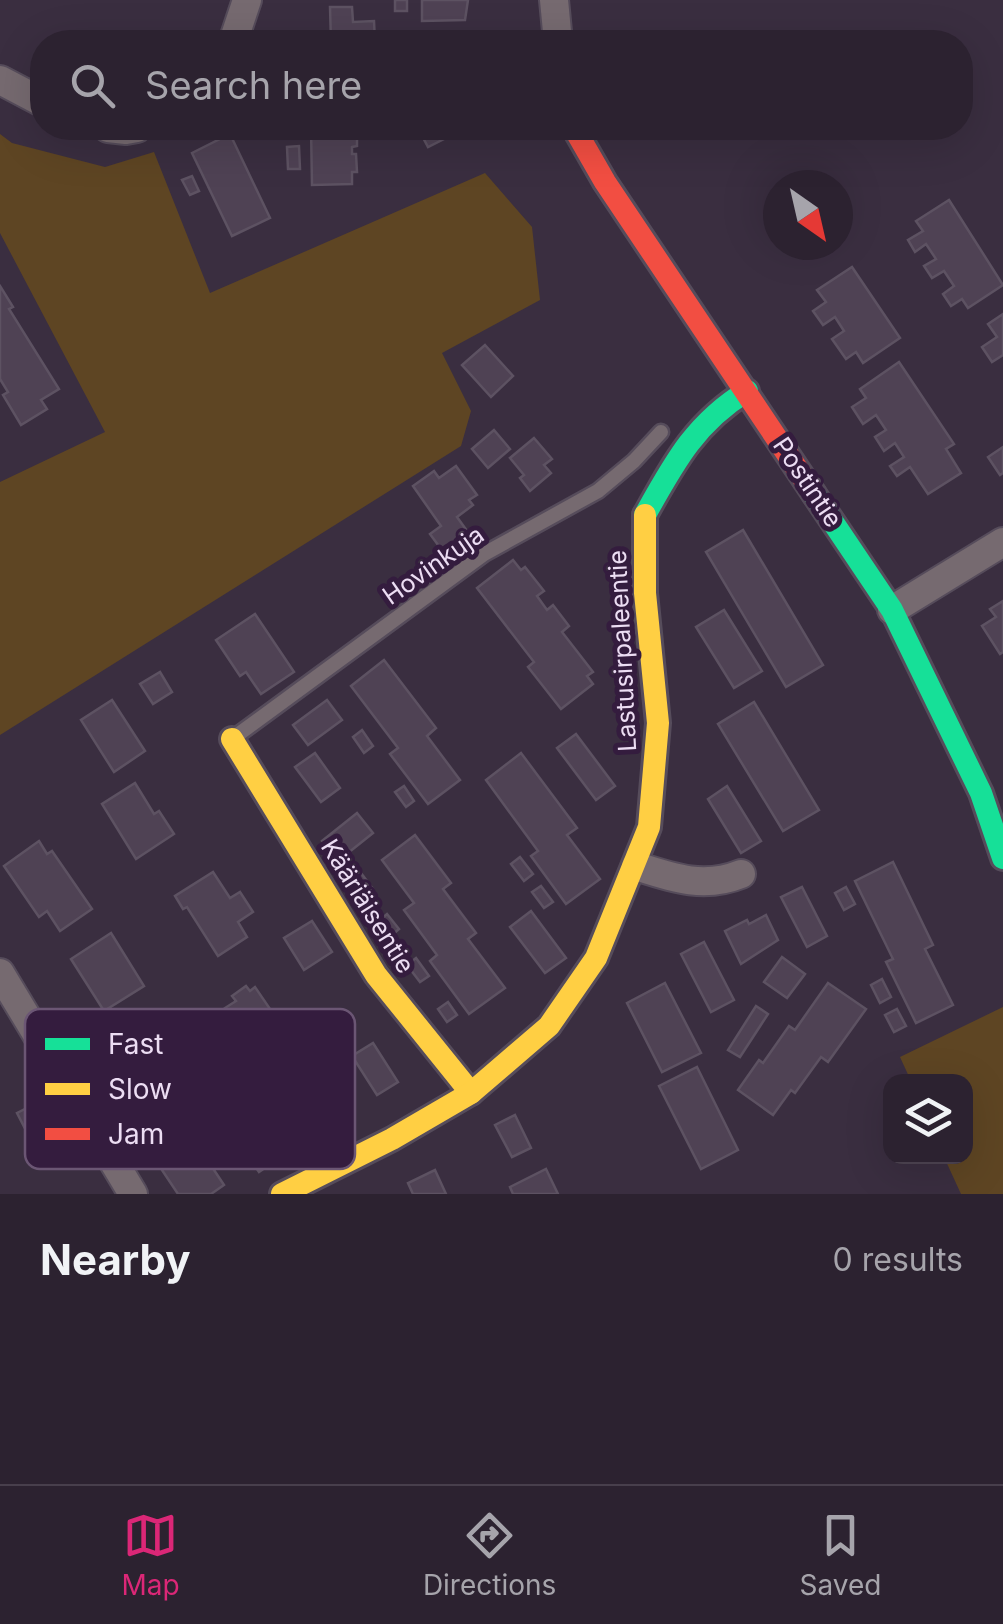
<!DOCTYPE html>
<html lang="en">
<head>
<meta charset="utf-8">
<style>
  body { margin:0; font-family:Inter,sans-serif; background:#342a38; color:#f1f3f6 }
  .controls { position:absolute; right:30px; bottom:30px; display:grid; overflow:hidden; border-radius:20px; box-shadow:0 10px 40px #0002 }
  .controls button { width:90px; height:90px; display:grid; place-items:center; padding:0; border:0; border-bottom:2px solid #483f4c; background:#2c2230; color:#f1f3f6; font:50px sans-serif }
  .compass { position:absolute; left:763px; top:170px; width:90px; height:90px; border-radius:50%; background:#2c2230; box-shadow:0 10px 40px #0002; rotate:146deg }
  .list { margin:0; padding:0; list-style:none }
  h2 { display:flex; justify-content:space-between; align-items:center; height:130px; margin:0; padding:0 40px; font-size:42px }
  h2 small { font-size:32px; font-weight:400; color:#a6a4ab }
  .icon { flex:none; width:55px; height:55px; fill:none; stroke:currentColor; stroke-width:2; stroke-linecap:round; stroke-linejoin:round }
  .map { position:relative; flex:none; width:1003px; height:1194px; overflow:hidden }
  .search { position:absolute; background:#2c2230; box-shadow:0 10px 40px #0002; left:30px; right:30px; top:30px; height:110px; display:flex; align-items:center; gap:25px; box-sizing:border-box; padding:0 35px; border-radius:40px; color:#a6a4ab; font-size:38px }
  .sheet { height:290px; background:#2c2230 }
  nav { display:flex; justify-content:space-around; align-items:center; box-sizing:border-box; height:140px; border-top:2px solid #483f4c; background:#2c2230; font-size:28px; color:#a6a4ab }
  nav a { display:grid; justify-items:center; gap:5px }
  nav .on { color:#db2777 }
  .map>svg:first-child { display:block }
  .green { fill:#5e4523 }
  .building { fill:#4f4254; stroke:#5d5262; stroke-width:2.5 }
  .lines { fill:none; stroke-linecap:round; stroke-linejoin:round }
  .lane-casing { stroke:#564c5b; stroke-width:19 }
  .street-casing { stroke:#564c5b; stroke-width:32 }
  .fast-casing { stroke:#564c5b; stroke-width:28 }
  .slow-casing { stroke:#564c5b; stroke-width:28 }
  .jam-casing { stroke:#564c5b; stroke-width:28 }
  .lane { stroke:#766a70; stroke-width:14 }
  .street { stroke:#766a70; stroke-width:28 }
  .fast { stroke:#16e098; stroke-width:22 }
  .slow { stroke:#ffcf43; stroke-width:22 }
  .jam { stroke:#f24e42; stroke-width:22 }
  .labels { text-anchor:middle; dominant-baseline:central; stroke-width:10; stroke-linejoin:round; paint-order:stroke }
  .street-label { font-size:25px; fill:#ecddf3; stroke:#341c3e }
  .key { fill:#341c3e; stroke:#6b5674; stroke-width:2.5 }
  .key-label { font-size:28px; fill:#ecddf3 }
</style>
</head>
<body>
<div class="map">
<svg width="1003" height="1194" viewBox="0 0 1003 1194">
  <rect width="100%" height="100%" fill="#3a2e40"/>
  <g class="green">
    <polygon points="0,134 12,143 105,167 154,152 210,293 485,173 532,227 540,300 442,353 471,411 461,446 0,735 0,482 105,432 0,233"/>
    <polygon points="1003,1007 1003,1194 961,1194 944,1157 966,1156 966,1082 911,1081 900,1057"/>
  </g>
  <g class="building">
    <rect x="395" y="0" width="12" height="11"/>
    <polygon points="422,0 468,0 465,20 422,21"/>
    <polygon points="330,7 352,7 353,22 374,21 375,42 331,42"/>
    <polygon points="311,128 357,128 357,146 352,147 352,154 356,154 357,172 352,172 352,184 312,185"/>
    <polygon points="418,128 466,128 428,147"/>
    <polygon points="230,134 270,218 232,236 192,153"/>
    <polygon points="299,146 300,169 288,169 287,147"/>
    <polygon points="192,176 199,191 190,195 182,180"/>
    <polygon points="949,200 1003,285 968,308 962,299 951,306 943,294 954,286 944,271 932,278 924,266 936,259 926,244 915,252 908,240 923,231 916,221"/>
    <polygon points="852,267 900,338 863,363 856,352 846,359 832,339 844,331 835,317 823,325 813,311 826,302 817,290"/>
    <polygon points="0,286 13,307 9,309 59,389 41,400 47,409 21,425 3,395 8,392 0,379"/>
    <polygon points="1003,314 1003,355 992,362 982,347 997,337 988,324"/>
    <polygon points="485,345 513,376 491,397 462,365"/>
    <polygon points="899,362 954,444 946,449 961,473 928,494 910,467 897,476 890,466 904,457 895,443 884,451 875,437 886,430 876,415 863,424 852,407 866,398 860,389"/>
    <polygon points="494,430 510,449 488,468 472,449"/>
    <polygon points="534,438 552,459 544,465 551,473 530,491 520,478 524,475 510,458"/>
    <polygon points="1003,447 1003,473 1000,475 988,457"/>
    <polygon points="456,466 477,495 469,500 473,505 457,517 470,535 444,553 430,534 441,526 413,486 434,471 439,478"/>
    <polygon points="743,530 823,665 786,687 706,552"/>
    <polygon points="513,560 521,570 525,567 544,591 537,596 547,610 553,605 569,626 562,632 593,672 587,676 593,684 561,709 528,667 534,662 477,588"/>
    <polygon points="1003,601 1003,652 1000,654 982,626 996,617 990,609"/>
    <polygon points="724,610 762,671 734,688 696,627"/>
    <polygon points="255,614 294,672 261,694 246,672 240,676 216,640"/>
    <polygon points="384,660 436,728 427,736 460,780 428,804 390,754 398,748 351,686"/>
    <polygon points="160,672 172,692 153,704 140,684"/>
    <polygon points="112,700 145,751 114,772 81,720"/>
    <polygon points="327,700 342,720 308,745 293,725"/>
    <polygon points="754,702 819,810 783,831 718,724"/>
    <polygon points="362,730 373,746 364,753 353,737"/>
    <polygon points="576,734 615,786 596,800 557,748"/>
    <polygon points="315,753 340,788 321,802 295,767"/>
    <polygon points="521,753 577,828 567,835 600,879 566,904 531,856 538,851 486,780"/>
    <polygon points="135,783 154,814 159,811 174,834 136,859 102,804"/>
    <polygon points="404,786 414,801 406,807 395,792"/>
    <polygon points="727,786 761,841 741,853 708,799"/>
    <polygon points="357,813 373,833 338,861 322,841"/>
    <polygon points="415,835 451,883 443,889 476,933 468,939 505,988 469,1014 430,961 437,955 404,910 414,903 382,860"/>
    <polygon points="39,841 47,854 52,851 92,909 60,931 47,911 39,917 4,866"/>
    <polygon points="520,857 533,874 524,881 511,864"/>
    <polygon points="893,862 933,945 925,949 953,1005 916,1023 886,962 893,959 855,881"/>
    <polygon points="213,872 230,898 240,892 253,912 238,922 247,937 218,956 187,907 183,909 175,896"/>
    <polygon points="361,873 373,889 364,896 352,881"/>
    <polygon points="541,886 553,902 544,908 532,892"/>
    <polygon points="802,887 827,936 807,947 781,897"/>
    <polygon points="846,887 855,904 844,910 835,893"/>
    <polygon points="531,911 566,958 545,973 510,927"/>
    <polygon points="387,914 399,929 391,936 379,921"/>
    <polygon points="766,915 778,940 741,964 725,931 747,920 749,924"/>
    <polygon points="312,921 332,952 304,970 284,938"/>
    <polygon points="111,933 144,986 104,1011 71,959"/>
    <polygon points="704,942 734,1000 711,1012 681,954"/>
    <polygon points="782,957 805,974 787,998 764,982"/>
    <polygon points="416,958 429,976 420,982 407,965"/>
    <polygon points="882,979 891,997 880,1003 871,985"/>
    <polygon points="665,983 701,1053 662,1072 627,1003"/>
    <polygon points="828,983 866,1009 828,1062 821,1057 795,1093 791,1090 773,1115 738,1090 759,1060 763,1063 789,1026 795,1030"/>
    <polygon points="246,986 250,991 255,987 285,1031 254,1051 225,1008 236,1001 232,996"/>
    <polygon points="448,1002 457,1015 447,1022 438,1009"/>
    <polygon points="756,1006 768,1014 740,1057 728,1050"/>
    <polygon points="897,1009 906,1026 894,1032 885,1015"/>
    <polygon points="373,1043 398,1082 377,1095 352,1056"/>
    <polygon points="697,1067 738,1150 701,1169 659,1086"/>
    <polygon points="43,1100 59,1132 34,1146 17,1113"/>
    <polygon points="515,1115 531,1148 512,1157 495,1125"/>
    <polygon points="273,1124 291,1150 259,1172 241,1146"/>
    <polygon points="188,1131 224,1185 211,1194 178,1194 152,1155"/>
    <polygon points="546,1169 558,1194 513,1194 510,1187"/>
    <polygon points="435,1170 446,1194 413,1194 408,1183"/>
  </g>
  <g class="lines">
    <defs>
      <polyline id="lane" points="232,739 484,554 598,491 634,461 661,432"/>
      <g id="street">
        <polyline points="554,0 558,42"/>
        <polyline points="233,42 247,0"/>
        <polyline points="0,80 42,102"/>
        <polyline points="108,128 126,130 137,128"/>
        <polyline points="892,610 1003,542"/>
        <path d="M636,866C673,878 704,889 741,874"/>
        <polyline points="0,973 133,1194"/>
      </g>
      <g id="fast">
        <polyline points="814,494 892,610 981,793 1003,858"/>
        <path d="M645,515C674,463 695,423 747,391"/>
      </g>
      <g id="slow">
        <polyline points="232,739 376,975 471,1093"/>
        <polyline points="282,1194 392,1139 471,1093 549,1026 596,958 649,827 658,723 645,593 645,515"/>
      </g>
      <polyline id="jam" points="574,128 605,182 814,494"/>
    </defs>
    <use href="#lane" class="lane-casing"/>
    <use href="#street" class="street-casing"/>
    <use href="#fast" class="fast-casing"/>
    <use href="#slow" class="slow-casing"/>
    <use href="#jam" class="jam-casing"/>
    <use href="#lane" class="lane"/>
    <use href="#street" class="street"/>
    <use href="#fast" class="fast"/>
    <use href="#slow" class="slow"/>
    <use href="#jam" class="jam"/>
  </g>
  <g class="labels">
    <g class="street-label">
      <text transform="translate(808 482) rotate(56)">Postintie</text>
      <text transform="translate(433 565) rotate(-35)">Hovinkuja</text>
      <text transform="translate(622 651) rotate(-93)">Lastusirpaleentie</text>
      <text transform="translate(368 906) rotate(58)">Kääriäisentie</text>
    </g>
  </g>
  <rect x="25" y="1009" width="330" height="160" rx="15" class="key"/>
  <rect x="45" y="1038" width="45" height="12" fill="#16e098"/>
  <rect x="45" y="1083" width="45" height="12" fill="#ffcf43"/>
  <rect x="45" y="1128" width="45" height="12" fill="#f24e42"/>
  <g class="key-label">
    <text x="108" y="1054">Fast</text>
    <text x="108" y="1099">Slow</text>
    <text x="108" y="1144">Jam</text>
  </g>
</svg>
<div class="controls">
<button><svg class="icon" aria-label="layers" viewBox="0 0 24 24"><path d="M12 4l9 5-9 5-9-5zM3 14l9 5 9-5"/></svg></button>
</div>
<svg class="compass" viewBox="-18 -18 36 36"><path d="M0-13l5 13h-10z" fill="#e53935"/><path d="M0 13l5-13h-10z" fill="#a6a4ab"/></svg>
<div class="search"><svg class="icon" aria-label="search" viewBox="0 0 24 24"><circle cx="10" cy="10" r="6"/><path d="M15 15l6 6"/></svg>Search here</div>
</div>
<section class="sheet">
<h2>Nearby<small>0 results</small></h2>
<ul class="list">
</ul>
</section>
<nav>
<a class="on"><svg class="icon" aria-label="map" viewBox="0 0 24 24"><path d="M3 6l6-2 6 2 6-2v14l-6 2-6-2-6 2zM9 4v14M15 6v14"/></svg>Map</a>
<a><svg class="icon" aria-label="directions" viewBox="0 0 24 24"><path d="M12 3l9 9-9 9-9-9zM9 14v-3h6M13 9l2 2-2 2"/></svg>Directions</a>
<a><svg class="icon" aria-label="saved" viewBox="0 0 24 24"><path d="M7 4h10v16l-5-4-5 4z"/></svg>Saved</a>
</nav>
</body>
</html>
